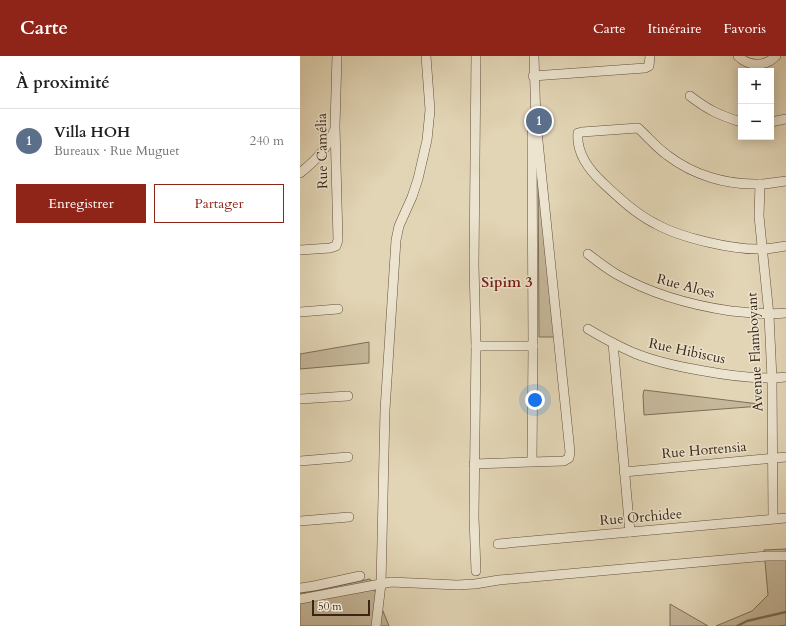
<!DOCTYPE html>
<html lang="fr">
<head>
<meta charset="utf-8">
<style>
  body { margin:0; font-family:Cardo,serif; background:#f2f2f2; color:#202124 }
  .controls { position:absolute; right:12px; top:12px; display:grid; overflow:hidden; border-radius:0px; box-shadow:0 2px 10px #0003 }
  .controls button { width:36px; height:36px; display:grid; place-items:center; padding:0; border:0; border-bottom:1px solid #e0e0e0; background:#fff; color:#202124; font:20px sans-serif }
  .scale { position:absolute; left:12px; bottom:10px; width:58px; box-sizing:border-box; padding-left:4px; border:2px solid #392415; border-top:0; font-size:11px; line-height:14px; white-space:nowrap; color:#392415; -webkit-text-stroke:3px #ece4cf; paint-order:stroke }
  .you { position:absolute; left:235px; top:344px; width:14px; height:14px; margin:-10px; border:3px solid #fff; border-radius:50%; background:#1a73e8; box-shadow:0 0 0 6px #1a73e833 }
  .badge { display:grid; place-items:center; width:26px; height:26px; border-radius:50%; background:#8f2418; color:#fff; font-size:13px; font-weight:700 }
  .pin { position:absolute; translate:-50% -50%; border:2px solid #fff; box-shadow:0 1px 4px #0006 }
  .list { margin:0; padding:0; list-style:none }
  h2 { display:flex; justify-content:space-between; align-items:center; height:52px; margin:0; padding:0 16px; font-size:17px }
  h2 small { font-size:13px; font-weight:400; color:#757577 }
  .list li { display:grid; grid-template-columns:26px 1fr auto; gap:12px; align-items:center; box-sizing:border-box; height:64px; padding:0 16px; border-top:1px solid #e0e0e0 }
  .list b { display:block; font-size:15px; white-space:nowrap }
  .list p { margin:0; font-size:13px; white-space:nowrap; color:#757577 }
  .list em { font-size:13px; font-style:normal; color:#757577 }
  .actions { display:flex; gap:8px; padding:12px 16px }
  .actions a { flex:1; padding:9px 0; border:1px solid #8f2418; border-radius:0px; text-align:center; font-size:14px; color:#8f2418 }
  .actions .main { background:#8f2418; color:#fff }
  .map { position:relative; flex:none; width:486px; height:570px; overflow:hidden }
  header { display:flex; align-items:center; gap:24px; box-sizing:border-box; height:56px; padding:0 20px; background:#8f2418; color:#fff }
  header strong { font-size:19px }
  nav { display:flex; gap:22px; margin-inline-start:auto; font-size:14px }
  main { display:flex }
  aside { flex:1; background:#fff }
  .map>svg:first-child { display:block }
  .green { fill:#c5b79a; stroke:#7f6e58 }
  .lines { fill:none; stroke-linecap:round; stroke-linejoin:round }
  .stream { stroke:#7c6a55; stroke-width:2.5 }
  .minor-casing { stroke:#63503d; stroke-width:10 }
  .minor { stroke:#ece4cf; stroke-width:9 }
  .labels { text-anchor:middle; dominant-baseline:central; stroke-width:3; stroke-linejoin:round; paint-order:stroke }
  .street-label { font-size:14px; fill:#392415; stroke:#ece4cf }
  .neighbourhood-label { font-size:15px; font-weight:bold; fill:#7a1f14; stroke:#ece4cf }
</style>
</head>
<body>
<header>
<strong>Carte</strong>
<nav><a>Carte</a><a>Itinéraire</a><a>Favoris</a></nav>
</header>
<main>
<aside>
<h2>À proximité<small></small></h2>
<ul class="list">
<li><span class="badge" style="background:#5c6f8a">1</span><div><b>Villa HOH</b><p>Bureaux · Rue Muguet</p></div><em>240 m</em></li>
</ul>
<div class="actions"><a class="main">Enregistrer</a><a>Partager</a></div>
</aside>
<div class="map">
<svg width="486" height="570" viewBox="0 0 486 570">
  <rect width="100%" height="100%" fill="#e2d5b5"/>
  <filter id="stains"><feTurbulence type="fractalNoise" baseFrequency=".005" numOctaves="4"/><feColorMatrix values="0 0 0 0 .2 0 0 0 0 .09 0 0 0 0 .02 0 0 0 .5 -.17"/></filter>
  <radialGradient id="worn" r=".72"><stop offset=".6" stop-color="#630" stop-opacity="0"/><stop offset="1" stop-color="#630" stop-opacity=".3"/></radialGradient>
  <g class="green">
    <polygon points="238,98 255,281 239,281"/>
    <polygon points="69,286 69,307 0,313 0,298"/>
    <polygon points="344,334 459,348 461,350 344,359 343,339"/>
    <polygon points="486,493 486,569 479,570 416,570 452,555 468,539 464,494"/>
    <polygon points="70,523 89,570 0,570 0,537 15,535"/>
    <polygon points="370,548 408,570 370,570"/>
  </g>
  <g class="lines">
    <polyline class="stream" points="437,570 447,565 486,556"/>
    <defs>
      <g id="minor">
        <path d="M438,0C449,11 465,11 476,0"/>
        <polyline points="233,20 345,12 349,10 350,0"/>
        <path d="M390,40C408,54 419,59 441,66"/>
        <polyline points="471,66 486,63"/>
        <path d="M0,117C15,105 27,93 34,75"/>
        <path d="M486,125C477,126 468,128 459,128C426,129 393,119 367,99C356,91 348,81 338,72L282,76L278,77C276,97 289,114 303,127C319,142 336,158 356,168C381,182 433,194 462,193C470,193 478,191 486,190"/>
        <polyline points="460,128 459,160 469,259 472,323 473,462"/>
        <polyline points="0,194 30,192 36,190 38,184 35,70 37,0"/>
        <path d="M288,198C297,205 306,212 316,218C351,238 390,249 431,255C450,257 467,259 486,257"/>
        <polyline points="0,256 38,253"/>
        <path d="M288,273C303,282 318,290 334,297C356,306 380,311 404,315C431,320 459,324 486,321"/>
        <polyline points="313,287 330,476"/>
        <polyline points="176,290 233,290"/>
        <polyline points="0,343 48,340"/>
        <polyline points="0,405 48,401"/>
        <polyline points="232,405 233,290 232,85 232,77 235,70"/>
        <polyline points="174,408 264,405 269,402 270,396 236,66 234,0"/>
        <polyline points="324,416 486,401"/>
        <polyline points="0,465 49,461"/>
        <polyline points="198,488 486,462"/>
        <polyline points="176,515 174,461 176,290 174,209 176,0"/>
        <polyline points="0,532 14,530 60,520"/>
        <polyline points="0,543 91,526 157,529 175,528 199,524 467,500 486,500"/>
        <polyline points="76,570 81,528 85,354 96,184 99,170 112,141 118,123 127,84 130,54 126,0"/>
      </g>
    </defs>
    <use href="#minor" class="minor-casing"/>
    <use href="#minor" class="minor"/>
  </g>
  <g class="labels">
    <g class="street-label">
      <text transform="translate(22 95) rotate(-91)">Rue Camélia</text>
      <text transform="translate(386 230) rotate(15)">Rue Aloes</text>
      <text transform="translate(387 295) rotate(12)">Rue Hibiscus</text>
      <text transform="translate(455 296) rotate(-93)">Avenue Flamboyant</text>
      <text transform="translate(404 394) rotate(-5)">Rue Hortensia</text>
      <text transform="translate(341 461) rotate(-5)">Rue Orchidee</text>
    </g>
    <g class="neighbourhood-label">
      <text x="207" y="226">Sipim 3</text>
    </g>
  </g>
  <rect width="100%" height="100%" filter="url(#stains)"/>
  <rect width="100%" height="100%" fill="url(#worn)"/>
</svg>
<div class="controls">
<button>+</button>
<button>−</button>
</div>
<div class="scale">50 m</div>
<div class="you"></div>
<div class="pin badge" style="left:239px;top:65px;background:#5c6f8a">1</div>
</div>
</main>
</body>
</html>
